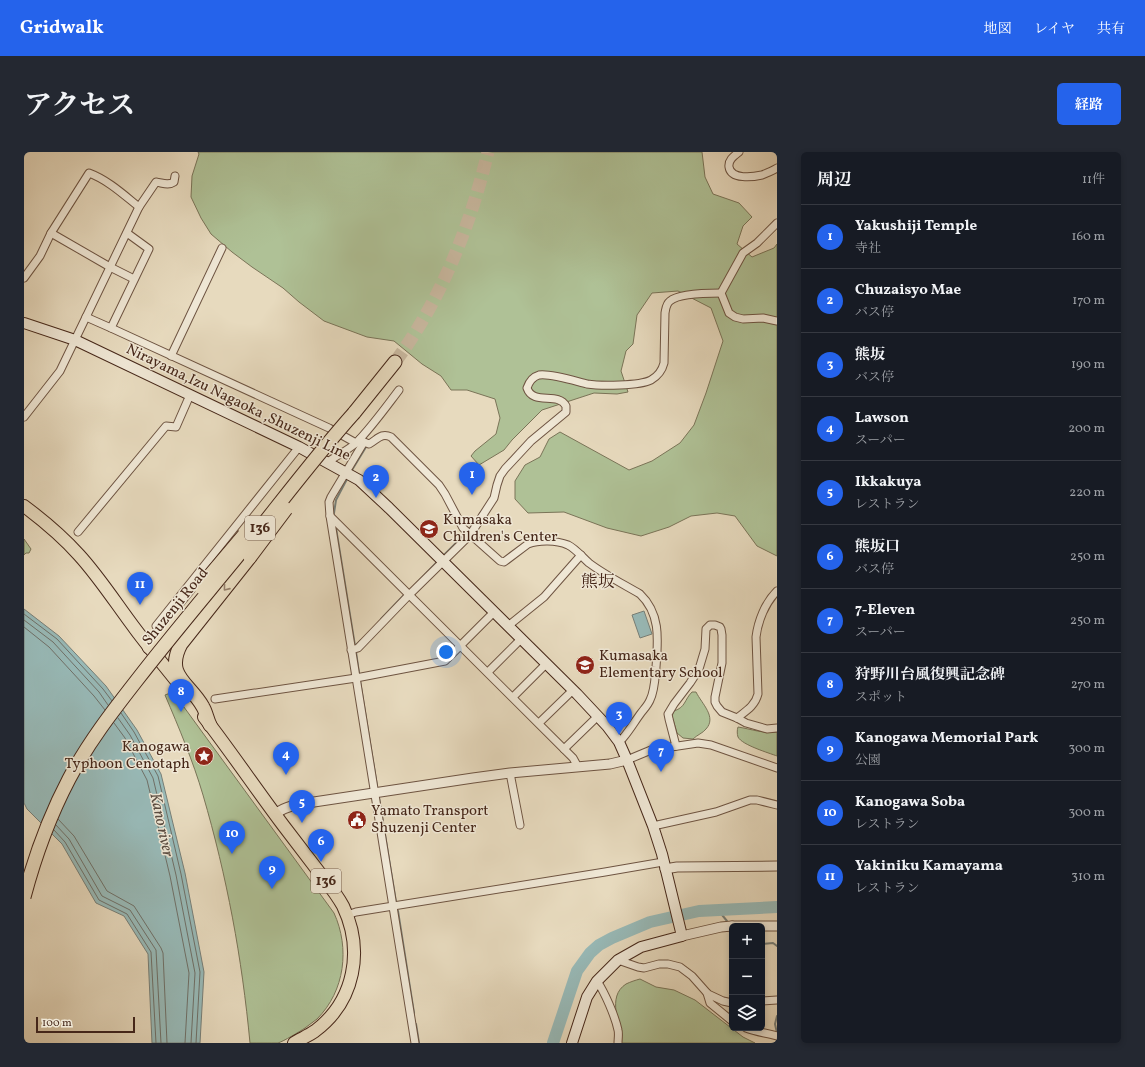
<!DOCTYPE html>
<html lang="ja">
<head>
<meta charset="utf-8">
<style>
  body { margin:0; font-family:Vollkorn,"Noto Serif JP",serif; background:#242831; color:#f1f3f6 }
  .controls { position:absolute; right:12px; bottom:12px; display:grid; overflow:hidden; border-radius:6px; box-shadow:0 2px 6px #0003 }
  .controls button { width:36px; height:36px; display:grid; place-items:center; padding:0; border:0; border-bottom:1px solid #363941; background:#171b24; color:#f1f3f6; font:20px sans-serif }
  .scale { position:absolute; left:12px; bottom:10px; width:99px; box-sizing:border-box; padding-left:4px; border:2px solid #462719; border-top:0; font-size:11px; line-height:14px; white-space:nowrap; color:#462719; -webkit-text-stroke:3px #efe7d5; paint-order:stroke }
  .you { position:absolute; left:422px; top:500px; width:14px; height:14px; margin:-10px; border:3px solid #fff; border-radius:50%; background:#1a73e8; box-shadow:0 0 0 6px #1a73e833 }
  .badge { display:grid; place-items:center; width:26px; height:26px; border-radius:50%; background:#2563eb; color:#fff; font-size:13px; font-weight:700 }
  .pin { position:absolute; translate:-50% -33px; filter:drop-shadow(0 1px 2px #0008) }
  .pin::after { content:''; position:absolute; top:21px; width:14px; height:12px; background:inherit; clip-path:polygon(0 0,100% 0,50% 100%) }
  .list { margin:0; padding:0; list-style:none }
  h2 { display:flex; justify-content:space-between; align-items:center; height:52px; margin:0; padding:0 16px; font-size:17px }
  h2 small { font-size:13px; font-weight:400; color:#9ea1a6 }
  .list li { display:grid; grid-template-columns:26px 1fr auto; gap:12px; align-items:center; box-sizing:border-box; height:64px; padding:0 16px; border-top:1px solid #363941 }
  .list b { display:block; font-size:15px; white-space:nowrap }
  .list p { margin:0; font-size:13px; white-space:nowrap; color:#9ea1a6 }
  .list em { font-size:13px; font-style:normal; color:#9ea1a6 }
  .icon { flex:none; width:22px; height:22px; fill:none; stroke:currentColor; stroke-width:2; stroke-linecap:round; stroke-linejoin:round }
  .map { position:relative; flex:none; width:753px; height:891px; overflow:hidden; border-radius:6px }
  header { display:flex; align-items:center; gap:24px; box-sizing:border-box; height:56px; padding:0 20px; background:#2563eb; color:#fff }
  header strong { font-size:19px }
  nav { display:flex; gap:22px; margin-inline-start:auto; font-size:14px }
  .intro { display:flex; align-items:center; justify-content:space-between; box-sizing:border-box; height:96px; padding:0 24px }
  h1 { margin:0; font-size:28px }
  .button { padding:10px 18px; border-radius:6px; background:#2563eb; color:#fff; font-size:14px; font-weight:700 }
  main { display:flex; gap:24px; padding:0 24px }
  aside { flex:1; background:#171b24; border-radius:6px; box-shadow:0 2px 6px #0003 }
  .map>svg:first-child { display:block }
  .green { fill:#afc196; stroke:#7a7458 }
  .water { fill:#98bab8; stroke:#777f78 }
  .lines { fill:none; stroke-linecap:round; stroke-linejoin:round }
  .shore { stroke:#6f7068; stroke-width:1 }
  .stream { stroke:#777f78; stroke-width:2 }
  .river { stroke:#98bab8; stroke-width:12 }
  .motorway-tunnel { stroke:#c7b69d; stroke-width:13; stroke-dasharray:13 6; stroke-linecap:butt }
  .minor-casing { stroke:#6e5442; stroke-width:9 }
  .tertiary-casing { stroke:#6e5442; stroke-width:11 }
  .secondary-casing { stroke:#462719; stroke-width:12 }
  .trunk-casing { stroke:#462719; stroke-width:14 }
  .motorway-casing { stroke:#462719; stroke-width:15 }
  .minor { stroke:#efe7d5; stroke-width:7 }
  .tertiary { stroke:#efe7d5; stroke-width:9 }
  .secondary { stroke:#efe7d5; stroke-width:10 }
  .trunk { stroke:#e7dabe; stroke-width:12 }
  .motorway { stroke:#e7dabe; stroke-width:13 }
  .motorway-bridge-casing { stroke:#462719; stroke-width:15; stroke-linecap:butt }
  .motorway-bridge { stroke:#e7dabe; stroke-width:13 }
  .oneway { stroke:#96806c }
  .labels { text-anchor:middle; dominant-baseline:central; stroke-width:3; stroke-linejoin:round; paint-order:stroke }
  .shield { fill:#efe7d5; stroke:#796151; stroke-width:1 }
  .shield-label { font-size:14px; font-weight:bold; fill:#462719 }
  .street-label { font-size:15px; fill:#462719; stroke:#efe7d5 }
  .poi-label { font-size:15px; fill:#462719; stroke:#efe7d5; text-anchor:start }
  .water-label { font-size:16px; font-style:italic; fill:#5a4c41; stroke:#efe7d5 }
  .quarter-label { font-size:17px; fill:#462719; stroke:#efe7d5 }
</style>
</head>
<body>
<header>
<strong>Gridwalk</strong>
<nav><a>地図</a><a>レイヤ</a><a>共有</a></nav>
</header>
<div class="intro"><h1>アクセス</h1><a class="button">経路</a></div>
<main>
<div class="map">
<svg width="753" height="891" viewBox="0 0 753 891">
  <rect width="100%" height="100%" fill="#e7dabe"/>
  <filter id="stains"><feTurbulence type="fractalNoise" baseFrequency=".005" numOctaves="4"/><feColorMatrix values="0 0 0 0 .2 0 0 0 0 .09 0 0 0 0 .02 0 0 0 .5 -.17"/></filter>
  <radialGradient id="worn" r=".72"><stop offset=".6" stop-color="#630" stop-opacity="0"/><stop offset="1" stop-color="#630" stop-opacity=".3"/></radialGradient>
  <g class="green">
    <polygon points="174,0 678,0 681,25 689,42 715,51 728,65 719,74 713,92 728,105 750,96 753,92 753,404 733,394 711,364 693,361 667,364 645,375 617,384 583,376 540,360 504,361 491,347 491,329 501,313 516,305 525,287 536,280 605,318 628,309 656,291 670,273 682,241 699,189 687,156 654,139 628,141 613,163 609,192 602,199 597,219 604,240 593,242 570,241 518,258 488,288 480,298 455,313 447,304 451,299 472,282 476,266 471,247 443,238 427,238 417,224 398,212 370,189 343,185 300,169 275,150 259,136 228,115 208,100 187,82 177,66 167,45 168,24 175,2"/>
    <polygon points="0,387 7,397 5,401 2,401 0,403"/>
    <path d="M149,540L310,761C326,796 321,839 293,867C289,870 285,873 281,876C275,880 260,889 254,891C247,891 233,891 226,891C218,806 203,725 179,643C169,609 155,576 141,543Z"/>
    <path d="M668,540H672C678,552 693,565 682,577C679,581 673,583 669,587L659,586L653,581L648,564L650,559C662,555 660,548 668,540Z"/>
    <path d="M714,575C727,577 740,582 753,580V604C745,601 718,593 714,585C713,582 713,578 714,575Z"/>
    <path d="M616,827L632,835L650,838L671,848L719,885L731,891H597C597,872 582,845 602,832C606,830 612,828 616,827Z"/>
  </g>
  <g class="water">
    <polygon points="0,457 35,484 82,534 113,578 137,622 161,721 180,820 176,891 128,891 124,802 100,764 72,751 38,692 3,657 0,651"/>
    <polygon points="620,459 628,482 616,486 608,463"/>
  </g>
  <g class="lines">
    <g class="shore">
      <polyline points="0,462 33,487 79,537 88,549"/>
      <polyline points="0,468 29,490 75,540 84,553"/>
      <polyline points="0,475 25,495 70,544 81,558"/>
      <polyline points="97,561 110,580 134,624 157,722 176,820 172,891"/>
      <polyline points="94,566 106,583 129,626 152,723 171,821 167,891"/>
      <polyline points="90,571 101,586 123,628 146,724 165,821 161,891"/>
      <polyline points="34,667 50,684 83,739 110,754 137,796 139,801 143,891"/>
      <polyline points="32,673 45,687 78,744 106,758 132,798 137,891"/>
      <polyline points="30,678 41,690 75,748 103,762 127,800 132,891"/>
    </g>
    <g class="stream">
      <polyline points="328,318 342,295"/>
      <polyline points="310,361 312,348 323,327"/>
      <polyline points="312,376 331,494"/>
      <polyline points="446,376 457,360"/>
      <polyline points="420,403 438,385"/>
      <polyline points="390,434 413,410"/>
      <polyline points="357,467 380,443"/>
      <polyline points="331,494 337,488"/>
      <polyline points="332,500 335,521"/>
      <polyline points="336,529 353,634"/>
      <polyline points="355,646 372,750"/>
      <polyline points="694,758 703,769"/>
      <polyline points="374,759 390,861"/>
      <polyline points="738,792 749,791 753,794"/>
      <polyline points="753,864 751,872 753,881"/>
      <polyline points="392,872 395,891"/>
    </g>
    <polyline class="river" points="529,891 553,819 566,801 575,793 588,786 626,770 675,759 753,755"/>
    <path class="motorway-tunnel" d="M371,210C417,148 446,75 464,0"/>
    <defs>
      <g id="minor">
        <path d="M715,0C710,4 704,8 705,15C707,28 729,25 738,23C743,21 748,19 753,16"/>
        <polyline points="27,81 86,115 110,127"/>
        <polyline points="103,81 125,97 87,176 305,276 332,291"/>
        <path d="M0,126L16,104L27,81L65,21C84,28 100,43 115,55"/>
        <polyline points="697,141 719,101 733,91 753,71"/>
        <polyline points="697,141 705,161 711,165 719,167 739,166 753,169"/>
        <polyline points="62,165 87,176"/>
        <polyline points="147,204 198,96"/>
        <path d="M0,265L36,219L115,55L132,30C139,31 144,34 150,30L151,24"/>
        <path d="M336,287L340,290L345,292C353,288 357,280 367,285L415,333L421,342L439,376L476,409L480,410L504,392C515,388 532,388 544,393C552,397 558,405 565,411C581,423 599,432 616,442C637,462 634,488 632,515C631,525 631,538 626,548C624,553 620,557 617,561C611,569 606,578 599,586L595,590"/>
        <polyline points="340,290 307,345 305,350 306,364 391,891"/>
        <path d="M304,310C313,303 323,299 332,291C347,276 362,255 375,238"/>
        <polyline points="306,364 549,606 554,615"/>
        <polyline points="54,380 142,274 152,275 166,243"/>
        <polyline points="146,464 176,427"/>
        <polyline points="132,474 275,295"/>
        <polyline points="484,474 520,445 557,403"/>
        <path d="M327,498L334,496L386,442L446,383L470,346L473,333L476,324L481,317L507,289L542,260V254C534,239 509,254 503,236C505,230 508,225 515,223C526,221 551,229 563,232C576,234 616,234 627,228C634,224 638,219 640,211L641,161C642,156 642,152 646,149C655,141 685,141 697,141"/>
        <polyline points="464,520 497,487"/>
        <polyline points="489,545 522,512"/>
        <polyline points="191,547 332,526 421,509 470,460"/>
        <path d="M713,566C722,559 731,554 734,542L732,485C734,469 741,451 753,439"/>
        <polyline points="515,571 549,538"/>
        <polyline points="652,594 645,567 644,562 650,552 666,531 675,517 681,497 682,477 686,473 691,473 696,475 697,477 698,483 698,511 691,545 691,550 693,554 698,560 713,566 722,571 743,577 753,576"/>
        <polyline points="540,597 574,564"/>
        <polyline points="603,608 627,598 674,591 687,593 753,616"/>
        <polyline points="486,621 496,673"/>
        <polyline points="629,674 692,660 726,648 733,648 753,653"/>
        <polyline points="323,763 332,760 581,720 639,710"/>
        <polyline points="594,808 614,815 620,816 635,812 644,812 656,815 668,824 684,842 699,849 708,851"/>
        <path d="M573,829C581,841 591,864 594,878C595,882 594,887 594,891"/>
        <polyline points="683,841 686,851 708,869"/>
        <polyline points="738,849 753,848"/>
        <path d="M722,876C732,880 743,881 753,884"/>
      </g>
      <g id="tertiary">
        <path d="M251,662C263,653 276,652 290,650L449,626L486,621L586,612L603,608"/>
        <polyline points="641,717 653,715 753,714"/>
        <polyline points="708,774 753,774"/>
        <polyline points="658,784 697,775 708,774"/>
      </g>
      <polyline id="secondary" points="0,171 51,188 275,295 335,328 365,356 553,542 583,574 595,590 603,608 629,674 638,702 658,784 617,795 594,808 573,829 563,845 548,891"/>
      <g id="trunk">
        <path d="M0,354C20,369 38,384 55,403C76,426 93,453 112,478C127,498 143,517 158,536"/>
        <path d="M180,565C207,600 232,637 259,673C272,690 285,707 298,724C305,733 313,743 319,754C340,798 331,849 291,879C284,884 276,887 270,891"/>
      </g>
      <g id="motorway">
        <polyline points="330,261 371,210"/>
        <polyline points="125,495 153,463"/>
        <path d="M186,573C183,567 182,560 179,555C166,531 140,524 157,492L226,405"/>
      </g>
    </defs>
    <use href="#minor" class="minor-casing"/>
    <use href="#tertiary" class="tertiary-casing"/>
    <use href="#secondary" class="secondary-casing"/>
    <use href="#trunk" class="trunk-casing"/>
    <use href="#motorway" class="motorway-casing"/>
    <use href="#minor" class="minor"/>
    <use href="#tertiary" class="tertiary"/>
    <use href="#secondary" class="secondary"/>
    <use href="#trunk" class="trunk"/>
    <use href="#motorway" class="motorway"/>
    <defs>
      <g id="motorway-bridge">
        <polyline points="226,405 262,357"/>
        <polyline points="176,435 220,383"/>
        <path d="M0,745C11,704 25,665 45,627C64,591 88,560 113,528C144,488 176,450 208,411C249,361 287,309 330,261"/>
      </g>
    </defs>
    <use href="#motorway-bridge" class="motorway-bridge-casing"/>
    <use href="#motorway-bridge" class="motorway-bridge"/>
  </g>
  <defs><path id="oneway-chevron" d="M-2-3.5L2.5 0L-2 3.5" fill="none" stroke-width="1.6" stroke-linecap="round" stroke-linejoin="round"/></defs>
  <use class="oneway" href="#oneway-chevron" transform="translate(202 436) rotate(129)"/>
  <defs>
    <symbol id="school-disc" viewBox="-11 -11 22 22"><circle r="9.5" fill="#8f2418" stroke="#efe7d5"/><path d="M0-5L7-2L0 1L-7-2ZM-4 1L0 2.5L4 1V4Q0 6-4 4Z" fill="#fff"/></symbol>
    <symbol id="sight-disc" viewBox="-11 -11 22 22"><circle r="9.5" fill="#8f2418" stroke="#efe7d5"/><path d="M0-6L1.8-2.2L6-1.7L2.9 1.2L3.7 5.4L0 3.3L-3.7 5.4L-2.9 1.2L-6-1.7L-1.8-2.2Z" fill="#fff"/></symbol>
    <symbol id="civic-disc" viewBox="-11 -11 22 22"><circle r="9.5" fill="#8f2418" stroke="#efe7d5"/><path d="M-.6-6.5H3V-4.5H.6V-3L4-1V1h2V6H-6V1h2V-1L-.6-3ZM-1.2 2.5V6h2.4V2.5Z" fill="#fff"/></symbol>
  </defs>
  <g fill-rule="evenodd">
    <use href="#school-disc" x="394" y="366" width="22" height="22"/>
    <use href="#school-disc" x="550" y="502" width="22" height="22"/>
    <use href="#sight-disc" x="169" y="593" width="22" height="22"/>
    <use href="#civic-disc" x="322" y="657" width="22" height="22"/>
  </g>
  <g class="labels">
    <g class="shield">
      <rect x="221" y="364" width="30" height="24" rx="3"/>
      <rect x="287" y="717" width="30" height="24" rx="3"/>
    </g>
    <g class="shield-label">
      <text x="236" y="376">136</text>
      <text x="302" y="729">136</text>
    </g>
    <g class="street-label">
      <text transform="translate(214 251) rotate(26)">Nirayama,Izu Nagaoka ,Shuzenji Line</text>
      <text transform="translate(152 455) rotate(-51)">Shuzenji Road</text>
    </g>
    <g class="poi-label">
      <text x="419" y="368">Kumasaka<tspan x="419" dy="17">Children's Center</tspan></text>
      <text x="575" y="504">Kumasaka<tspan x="575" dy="17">Elementary School</tspan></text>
      <text x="166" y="595" text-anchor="end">Kanogawa<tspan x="166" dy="17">Typhoon Cenotaph</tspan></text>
      <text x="347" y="659">Yamato Transport<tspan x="347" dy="17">Shuzenji Center</tspan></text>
    </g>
    <g class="water-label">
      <text transform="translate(137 673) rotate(78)">Kano river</text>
    </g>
    <g class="quarter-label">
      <text x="574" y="430">熊坂</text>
    </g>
  </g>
  <rect width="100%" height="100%" filter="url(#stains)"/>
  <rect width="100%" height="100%" fill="url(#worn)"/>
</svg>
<div class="controls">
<button>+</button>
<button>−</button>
<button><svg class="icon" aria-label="layers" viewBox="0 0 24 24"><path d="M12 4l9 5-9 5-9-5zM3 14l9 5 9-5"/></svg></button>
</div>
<div class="scale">100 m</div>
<div class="you"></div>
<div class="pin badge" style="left:448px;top:343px">1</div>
<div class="pin badge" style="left:352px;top:346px">2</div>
<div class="pin badge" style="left:595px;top:583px">3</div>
<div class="pin badge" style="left:262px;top:623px">4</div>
<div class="pin badge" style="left:278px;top:671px">5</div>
<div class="pin badge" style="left:297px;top:710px">6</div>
<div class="pin badge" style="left:637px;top:620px">7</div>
<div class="pin badge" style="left:157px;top:560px">8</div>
<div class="pin badge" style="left:248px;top:737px">9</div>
<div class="pin badge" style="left:208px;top:702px">10</div>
<div class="pin badge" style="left:116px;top:453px">11</div>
</div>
<aside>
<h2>周辺<small>11件</small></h2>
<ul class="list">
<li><span class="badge">1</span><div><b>Yakushiji Temple</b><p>寺社</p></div><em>160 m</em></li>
<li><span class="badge">2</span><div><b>Chuzaisyo Mae</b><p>バス停</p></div><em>170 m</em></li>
<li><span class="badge">3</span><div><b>熊坂</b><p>バス停</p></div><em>190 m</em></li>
<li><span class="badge">4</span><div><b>Lawson</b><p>スーパー</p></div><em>200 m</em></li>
<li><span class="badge">5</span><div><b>Ikkakuya</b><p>レストラン</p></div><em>220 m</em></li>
<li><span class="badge">6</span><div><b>熊坂口</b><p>バス停</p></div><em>250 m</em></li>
<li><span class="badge">7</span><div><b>7-Eleven</b><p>スーパー</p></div><em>250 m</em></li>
<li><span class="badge">8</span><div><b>狩野川台風復興記念碑</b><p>スポット</p></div><em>270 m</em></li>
<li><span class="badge">9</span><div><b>Kanogawa Memorial Park</b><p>公園</p></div><em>300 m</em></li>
<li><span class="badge">10</span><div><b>Kanogawa Soba</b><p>レストラン</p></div><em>300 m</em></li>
<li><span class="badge">11</span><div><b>Yakiniku Kamayama</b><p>レストラン</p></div><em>310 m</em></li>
</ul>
</aside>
</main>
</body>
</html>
